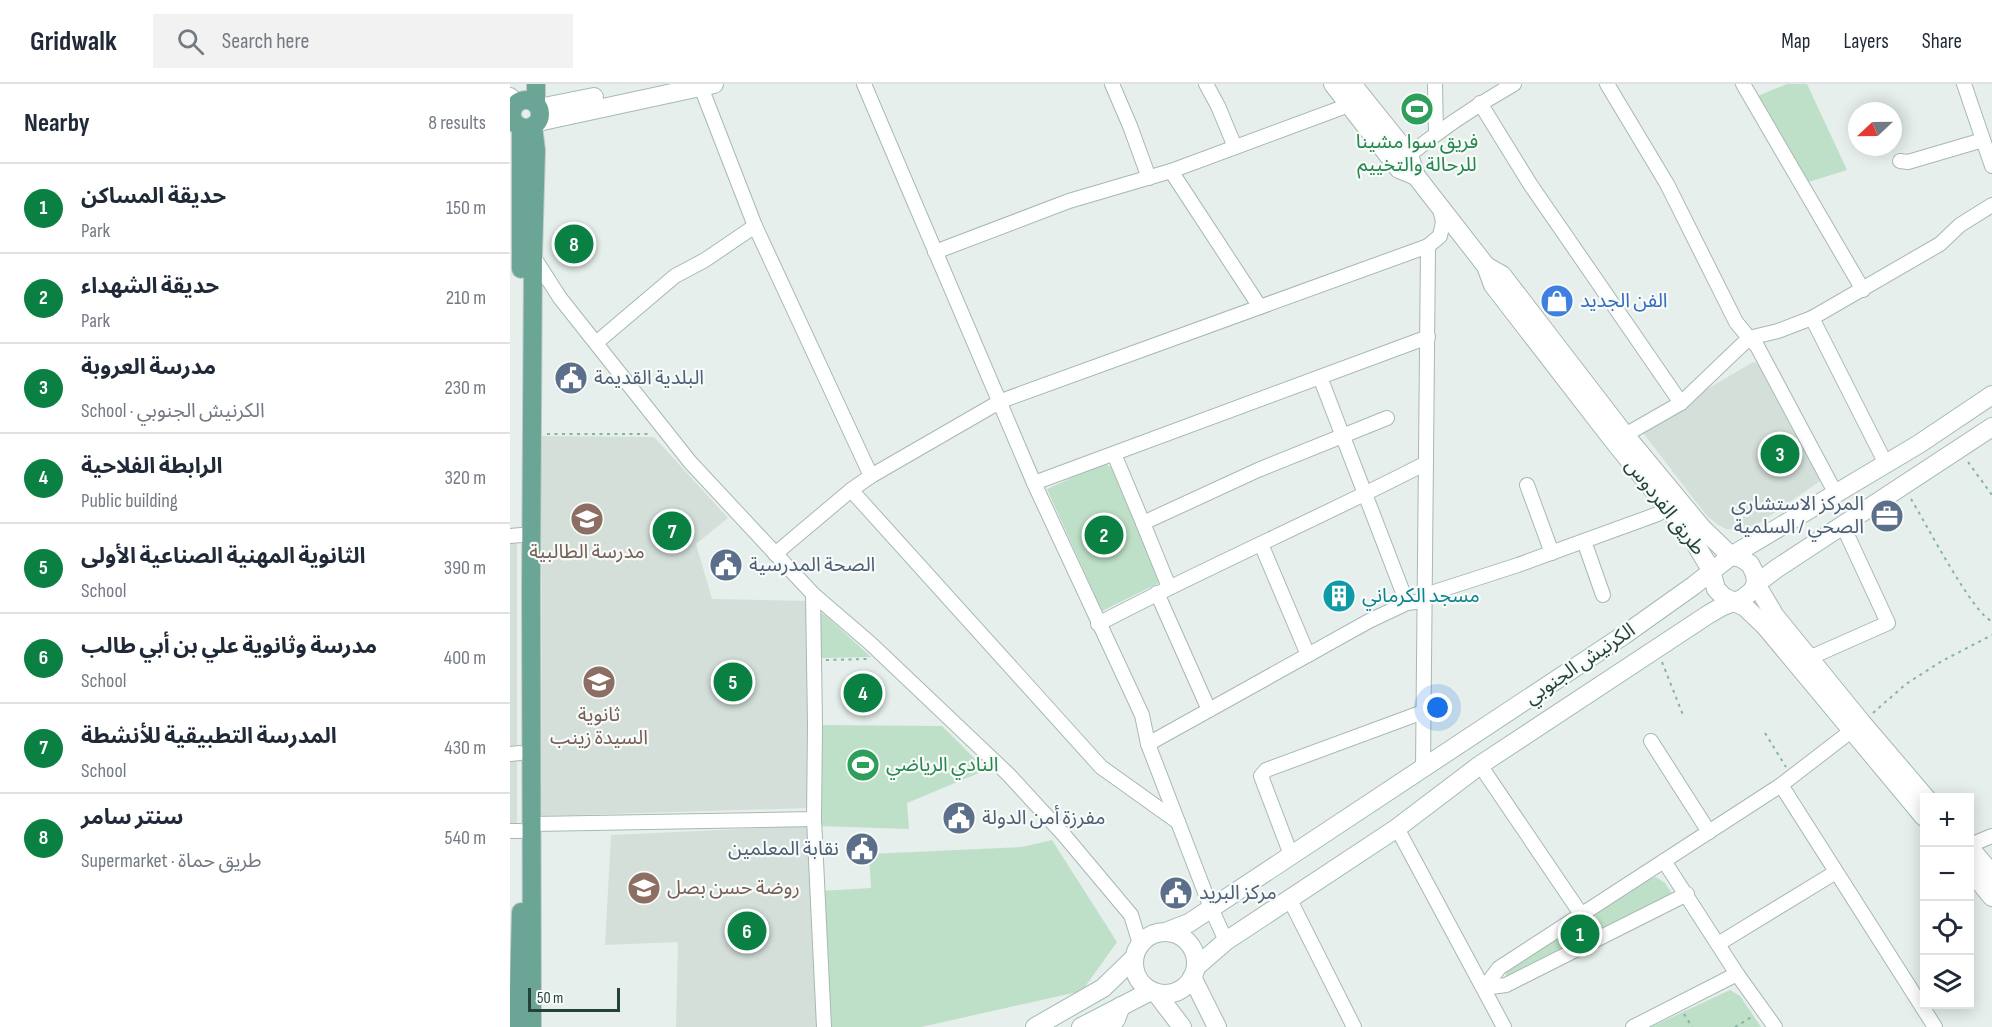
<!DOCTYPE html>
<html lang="en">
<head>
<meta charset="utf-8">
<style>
  body { margin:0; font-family:"Sofia Sans Condensed","Noto Sans Arabic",sans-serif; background:#f2f2f3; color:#1f2937 }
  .controls { position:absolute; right:18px; bottom:18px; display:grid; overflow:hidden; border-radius:0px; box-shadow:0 3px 15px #0003 }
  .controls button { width:54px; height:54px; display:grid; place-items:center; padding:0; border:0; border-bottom:2px solid #e0e1e3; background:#fff; color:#1f2937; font:30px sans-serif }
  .compass { position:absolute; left:1338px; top:18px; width:54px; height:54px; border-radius:50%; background:#fff; box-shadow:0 3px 15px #0003; rotate:248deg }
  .scale { position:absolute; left:18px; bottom:15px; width:92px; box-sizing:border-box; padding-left:6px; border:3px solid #24423a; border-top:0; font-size:16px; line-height:21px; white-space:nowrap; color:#24423a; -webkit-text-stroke:4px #f7fbf9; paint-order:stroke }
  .you { position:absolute; left:928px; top:624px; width:21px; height:21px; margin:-15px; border:4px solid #fff; border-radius:50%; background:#1a73e8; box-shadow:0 0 0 9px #1a73e833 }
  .badge { display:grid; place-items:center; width:39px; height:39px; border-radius:50%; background:#0b8043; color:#fff; font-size:20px; font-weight:700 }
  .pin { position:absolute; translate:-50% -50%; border:3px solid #fff; box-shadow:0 2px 6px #0006 }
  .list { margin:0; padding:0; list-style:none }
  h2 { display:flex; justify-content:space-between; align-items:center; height:78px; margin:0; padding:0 24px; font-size:26px }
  h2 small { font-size:20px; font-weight:400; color:#747a83 }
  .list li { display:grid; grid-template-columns:39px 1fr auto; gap:18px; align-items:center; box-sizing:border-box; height:90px; padding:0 24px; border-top:2px solid #e0e1e3 }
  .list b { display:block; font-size:22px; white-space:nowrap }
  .list p { margin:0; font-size:20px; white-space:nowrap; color:#747a83 }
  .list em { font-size:20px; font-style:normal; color:#747a83 }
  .icon { flex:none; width:33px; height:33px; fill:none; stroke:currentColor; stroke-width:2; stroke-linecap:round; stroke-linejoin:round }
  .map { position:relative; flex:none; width:1482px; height:943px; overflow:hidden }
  header { display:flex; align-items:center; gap:36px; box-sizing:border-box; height:84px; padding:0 30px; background:#fff; border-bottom:2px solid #e0e1e3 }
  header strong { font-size:28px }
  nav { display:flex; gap:33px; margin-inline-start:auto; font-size:21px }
  .search { width:420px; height:54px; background:#f2f2f3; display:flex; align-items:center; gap:15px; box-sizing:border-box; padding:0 21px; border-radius:0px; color:#747a83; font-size:22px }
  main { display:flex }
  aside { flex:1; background:#fff }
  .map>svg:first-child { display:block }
  .built { fill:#d4dfda }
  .green { fill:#bfe0c8 }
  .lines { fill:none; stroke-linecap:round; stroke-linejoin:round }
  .minor-casing { stroke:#a8b8b2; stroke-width:16 }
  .tertiary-casing { stroke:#a8b8b2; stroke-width:20 }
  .secondary-casing { stroke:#a4bbb3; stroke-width:20 }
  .primary-casing { stroke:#c2cac8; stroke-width:20 }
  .path { stroke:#86b3a5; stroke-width:2; stroke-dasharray:3 4.5; stroke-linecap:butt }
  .minor { stroke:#fff; stroke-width:14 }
  .tertiary { stroke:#fff; stroke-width:18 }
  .secondary { stroke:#fff; stroke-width:18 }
  .primary { stroke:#6aa596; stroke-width:18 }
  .labels { text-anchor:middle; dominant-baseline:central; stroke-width:4.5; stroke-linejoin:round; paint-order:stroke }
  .leisure-label { font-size:20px; fill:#27864d; stroke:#f7fbf9 }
  .shop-label { font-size:20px; fill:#366cbe; stroke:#f7fbf9; text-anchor:start }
  .service-label { font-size:20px; fill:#4e5e75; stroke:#f7fbf9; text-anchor:start }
  .street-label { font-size:20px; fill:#24423a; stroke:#f7fbf9 }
  .education-label { font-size:20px; fill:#785e54; stroke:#f7fbf9 }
  .culture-label { font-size:20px; fill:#0d838f; stroke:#f7fbf9; text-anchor:start }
</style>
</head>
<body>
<header>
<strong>Gridwalk</strong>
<div class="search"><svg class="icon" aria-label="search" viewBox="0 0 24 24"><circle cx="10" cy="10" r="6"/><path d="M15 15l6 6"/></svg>Search here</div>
<nav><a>Map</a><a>Layers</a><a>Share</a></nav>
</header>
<main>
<aside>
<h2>Nearby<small>8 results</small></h2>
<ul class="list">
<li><span class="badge">1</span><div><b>حديقة المساكن</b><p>Park</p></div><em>150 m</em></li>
<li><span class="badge">2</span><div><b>حديقة الشهداء</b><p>Park</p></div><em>210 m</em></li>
<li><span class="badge">3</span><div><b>مدرسة العروبة</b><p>School · الكرنيش الجنوبي</p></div><em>230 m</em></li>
<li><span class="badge">4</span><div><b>الرابطة الفلاحية</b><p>Public building</p></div><em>320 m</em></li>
<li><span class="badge">5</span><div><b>الثانوية المهنية الصناعية الأولى</b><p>School</p></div><em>390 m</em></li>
<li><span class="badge">6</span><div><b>مدرسة وثانوية علي بن أبي طالب</b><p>School</p></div><em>400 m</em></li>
<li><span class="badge">7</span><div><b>المدرسة التطبيقية للأنشطة</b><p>School</p></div><em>430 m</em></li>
<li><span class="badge">8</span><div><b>سنتر سامر</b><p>Supermarket · طريق حماة</p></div><em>540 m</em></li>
</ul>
</aside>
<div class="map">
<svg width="1482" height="943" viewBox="0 0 1482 943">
  <rect width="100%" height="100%" fill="#e6efeb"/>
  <g class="built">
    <polygon points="1243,278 1247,279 1251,284 1310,397 1248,440 1230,446 1216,445 1208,441 1197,432 1130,345"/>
    <polygon points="31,352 144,353 218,434 186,460 202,515 298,517 298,724 32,732"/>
    <polygon points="7,456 7,739 0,739 0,457"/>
    <polygon points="301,742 310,943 166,943 168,858 95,861 101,751"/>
  </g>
  <g class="green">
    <polygon points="1277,0 1297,0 1337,86 1295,99 1245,13"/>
    <polygon points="594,379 601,383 651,498 592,527 537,405"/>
    <polygon points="310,529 315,531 361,573 311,574 309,534"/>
    <polygon points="311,641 432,642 476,686 397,719 399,745 309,742"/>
    <polygon points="542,756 607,858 572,907 411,943 322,943 311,807 361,804 359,770 512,763"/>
    <polygon points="1146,793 1155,799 1163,811 1000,894 996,892 996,887 1130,798"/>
    <polygon points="1220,906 1230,912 1251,943 1141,943"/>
  </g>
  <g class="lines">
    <defs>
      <g id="minor">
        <polyline points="354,0 524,399 632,631 638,660 701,824 716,857"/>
        <polyline points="602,0 620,42 639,94"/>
        <polyline points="696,0 708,22 725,63"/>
        <polyline points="925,0 926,49"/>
        <polyline points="1097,0 1157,100 1226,238 1239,254 1268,247 1302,234 1430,160 1450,141 1482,121"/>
        <polyline points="1233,0 1353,206"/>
        <polyline points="1454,0 1482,82"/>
        <polyline points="191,3 245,142 361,392"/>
        <polyline points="970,19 1020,100 1171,319"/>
        <path d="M893,76C928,47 965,22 1004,0"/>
        <polyline points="1390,77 1398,78 1473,56"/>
        <polyline points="661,87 750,223"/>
        <polyline points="425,168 559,117 661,87 839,21"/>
        <polyline points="23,172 50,214 180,378 303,510 360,559 499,691 554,751 621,831 630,860"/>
        <polyline points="1302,234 1376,380"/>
        <polyline points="86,259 165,192 195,176 245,142"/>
        <polyline points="810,293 897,519"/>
        <polyline points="1107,353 1115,351 1171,319 1239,254 1247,262 1326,410"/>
        <polyline points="604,370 633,439"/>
        <polyline points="524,399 918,253"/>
        <polyline points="1017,401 1042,469"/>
        <polyline points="341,406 591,683 668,738"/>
        <polyline points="0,452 11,451"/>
        <polyline points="1074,457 1093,511"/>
        <polyline points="751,460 798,571"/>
        <polyline points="265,470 341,406 361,392 491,317 918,162 930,152 933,138 930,125"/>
        <polyline points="659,503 633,439 748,386 877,334"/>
        <polyline points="647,509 699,626"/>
        <polyline points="915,511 1008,481 1148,430 1156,423"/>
        <path d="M588,540C696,483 808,435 916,379"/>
        <polyline points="1299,574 1378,539 1333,442"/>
        <polyline points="1141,657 1199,748"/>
        <polyline points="638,660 859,537 897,519 914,517"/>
        <polyline points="0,670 10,669"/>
        <polyline points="970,681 1071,830"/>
        <polyline points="913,684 918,162"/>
        <polyline points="1271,701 1425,943"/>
        <polyline points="304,735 314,943"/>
        <polyline points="23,740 304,735 305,641 303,510"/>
        <polyline points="887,744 994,943"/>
        <polyline points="0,747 10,747"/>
        <polyline points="1460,761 1482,752"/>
        <polyline points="781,771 751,692 756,686 913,628"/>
        <polyline points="1154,777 1227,890 1265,943"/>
        <polyline points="779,814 844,943"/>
        <polyline points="1208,860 1326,788"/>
        <polyline points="974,904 989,884 1271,701 1349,641"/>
        <polyline points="974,904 996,901 1177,810"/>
        <polyline points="1123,943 1227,890"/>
      </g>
      <g id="tertiary">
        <polyline points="823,0 889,85 906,92"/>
        <polyline points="842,0 899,71 906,92 976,182 983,201 1102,355 1182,454 1201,486 1206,505 1214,513 1235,523 1255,542 1414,733"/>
        <polyline points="976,182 992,191 1115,351 1192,444 1221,472 1231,474 1240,480 1245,490 1246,500 1265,532 1352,639 1416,714"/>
        <polyline points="1460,764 1482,790"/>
        <polyline points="1460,786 1482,813"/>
        <polyline points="682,893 707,943"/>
        <polyline points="646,909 672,943"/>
        <polyline points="600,943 606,935 611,922"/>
      </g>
      <g id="secondary">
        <polyline points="0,13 6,20"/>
        <polyline points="29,24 84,13"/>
        <polyline points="0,32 3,34"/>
        <polyline points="28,38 204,0"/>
        <polyline points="658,847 679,839 1114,551 1183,502 1221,472 1409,360 1482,311"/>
        <circle cx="655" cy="879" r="31"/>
        <polyline points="686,883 716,857 887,744 970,681 1199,530 1213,522 1232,515 1242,507 1246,500 1266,485 1482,343"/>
        <polyline points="525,943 593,904 624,874"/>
        <polyline points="571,943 641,907"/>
      </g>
      <g id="primary">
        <polyline points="26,0 26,20"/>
        <circle cx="16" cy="30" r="14"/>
        <polyline points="11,185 11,43"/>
        <polyline points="8,943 11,828"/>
        <polyline points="22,943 21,503 23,172 26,66 23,42"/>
      </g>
    </defs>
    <use href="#minor" class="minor-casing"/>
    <use href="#tertiary" class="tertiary-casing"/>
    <use href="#secondary" class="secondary-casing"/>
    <use href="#primary" class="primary-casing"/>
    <g class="path">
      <polyline points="37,350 142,350"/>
      <polyline points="1458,378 1482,411"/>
      <path d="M1401,415C1414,436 1464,532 1482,537"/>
      <polyline points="316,576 358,575"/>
      <polyline points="1152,578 1173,631"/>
      <polyline points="1363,629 1396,600 1432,577 1482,551"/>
      <polyline points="1255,649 1276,683"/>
      <polyline points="1174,930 1182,943"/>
      <polyline points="1225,943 1243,932"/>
    </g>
    <use href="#minor" class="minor"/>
    <use href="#tertiary" class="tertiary"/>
    <use href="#secondary" class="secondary"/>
    <use href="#primary" class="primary"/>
  </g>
  <defs>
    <symbol id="stadium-disc" viewBox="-11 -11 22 22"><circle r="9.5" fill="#2e9e5b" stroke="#f7fbf9"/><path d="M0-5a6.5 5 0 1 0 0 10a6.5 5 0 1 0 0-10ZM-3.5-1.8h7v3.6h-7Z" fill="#fff"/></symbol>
    <symbol id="shop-disc" viewBox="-11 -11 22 22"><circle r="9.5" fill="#3f7fe0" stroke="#f7fbf9"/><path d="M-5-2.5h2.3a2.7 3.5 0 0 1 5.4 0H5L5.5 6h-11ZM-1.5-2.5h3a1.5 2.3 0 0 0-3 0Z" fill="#fff"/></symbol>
    <symbol id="civic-disc" viewBox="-11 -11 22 22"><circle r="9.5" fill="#5c6f8a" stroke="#f7fbf9"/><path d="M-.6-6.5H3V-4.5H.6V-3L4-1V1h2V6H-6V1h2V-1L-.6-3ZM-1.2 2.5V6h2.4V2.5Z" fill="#fff"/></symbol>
    <symbol id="office-disc" viewBox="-11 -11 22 22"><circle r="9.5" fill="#5c6f8a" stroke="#f7fbf9"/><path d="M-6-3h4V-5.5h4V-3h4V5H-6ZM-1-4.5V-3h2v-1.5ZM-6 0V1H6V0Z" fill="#fff"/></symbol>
    <symbol id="school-disc" viewBox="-11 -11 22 22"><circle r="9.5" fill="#8d6e63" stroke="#f7fbf9"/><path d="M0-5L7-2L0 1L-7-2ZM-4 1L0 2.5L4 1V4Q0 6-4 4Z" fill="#fff"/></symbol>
    <symbol id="building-disc" viewBox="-11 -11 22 22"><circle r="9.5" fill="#0f9aa8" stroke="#f7fbf9"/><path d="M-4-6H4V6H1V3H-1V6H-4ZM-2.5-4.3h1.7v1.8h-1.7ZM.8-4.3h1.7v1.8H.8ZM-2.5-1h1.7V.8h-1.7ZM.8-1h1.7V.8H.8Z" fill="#fff"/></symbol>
  </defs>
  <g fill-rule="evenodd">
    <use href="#stadium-disc" x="888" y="6" width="38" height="38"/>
    <use href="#shop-disc" x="1028" y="198" width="38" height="38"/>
    <use href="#civic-disc" x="42" y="275" width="38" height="38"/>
    <use href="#office-disc" x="1358" y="413" width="38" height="38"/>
    <use href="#school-disc" x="58" y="416" width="38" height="38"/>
    <use href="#civic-disc" x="197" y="462" width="38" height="38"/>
    <use href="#building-disc" x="810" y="493" width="38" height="38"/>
    <use href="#school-disc" x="70" y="579" width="38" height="38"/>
    <use href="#stadium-disc" x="334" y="662" width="38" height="38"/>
    <use href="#civic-disc" x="430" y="715" width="38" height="38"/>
    <use href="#civic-disc" x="333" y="746" width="38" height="38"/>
    <use href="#school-disc" x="115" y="785" width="38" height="38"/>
    <use href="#civic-disc" x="647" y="790" width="38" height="38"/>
  </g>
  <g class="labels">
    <g class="leisure-label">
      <text x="907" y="58">فريق سوا مشينا<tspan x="907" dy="23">للرحالة والتخييم</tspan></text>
      <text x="376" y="681" text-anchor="start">النادي الرياضي</text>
    </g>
    <g class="shop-label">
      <text x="1070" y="217">الفن الجديد</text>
    </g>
    <g class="service-label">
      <text x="84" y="294">البلدية القديمة</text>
      <text x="1354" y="420" text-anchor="end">المركز الاستشاري<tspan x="1354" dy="23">الصحي / السلمية</tspan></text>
      <text x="239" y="481">الصحة المدرسية</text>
      <text x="472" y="734">مفرزة أمن الدولة</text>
      <text x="329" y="765" text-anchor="end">نقابة المعلمين</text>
      <text x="689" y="809">مركز البريد</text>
    </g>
    <g class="street-label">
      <text transform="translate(1155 423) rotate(52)">طريق الفردوس</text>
      <text transform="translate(1070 580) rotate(-34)">الكرنيش الجنوبي</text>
    </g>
    <g class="education-label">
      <text x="77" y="468">مدرسة الطالبية</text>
      <text x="89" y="631">ثانوية<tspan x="89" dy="23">السيدة زينب</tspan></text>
      <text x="157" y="804" text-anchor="start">روضة حسن بصل</text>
    </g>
    <g class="culture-label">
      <text x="852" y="512">مسجد الكرماني</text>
    </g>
  </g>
</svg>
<div class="controls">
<button>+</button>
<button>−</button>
<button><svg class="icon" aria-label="locate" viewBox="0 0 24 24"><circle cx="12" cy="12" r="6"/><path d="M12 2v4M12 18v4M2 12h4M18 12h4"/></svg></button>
<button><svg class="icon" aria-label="layers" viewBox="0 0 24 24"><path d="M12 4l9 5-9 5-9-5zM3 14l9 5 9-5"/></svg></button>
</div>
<svg class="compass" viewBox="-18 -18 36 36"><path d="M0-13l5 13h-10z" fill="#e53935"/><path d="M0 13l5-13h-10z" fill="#747a83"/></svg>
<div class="scale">50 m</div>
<div class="you"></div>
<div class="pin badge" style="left:1070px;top:850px">1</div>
<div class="pin badge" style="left:594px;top:451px">2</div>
<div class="pin badge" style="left:1270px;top:370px">3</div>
<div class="pin badge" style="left:353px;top:609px">4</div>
<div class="pin badge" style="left:223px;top:598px">5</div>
<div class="pin badge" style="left:237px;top:847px">6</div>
<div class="pin badge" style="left:162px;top:447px">7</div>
<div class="pin badge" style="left:64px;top:160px">8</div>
</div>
</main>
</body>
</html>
